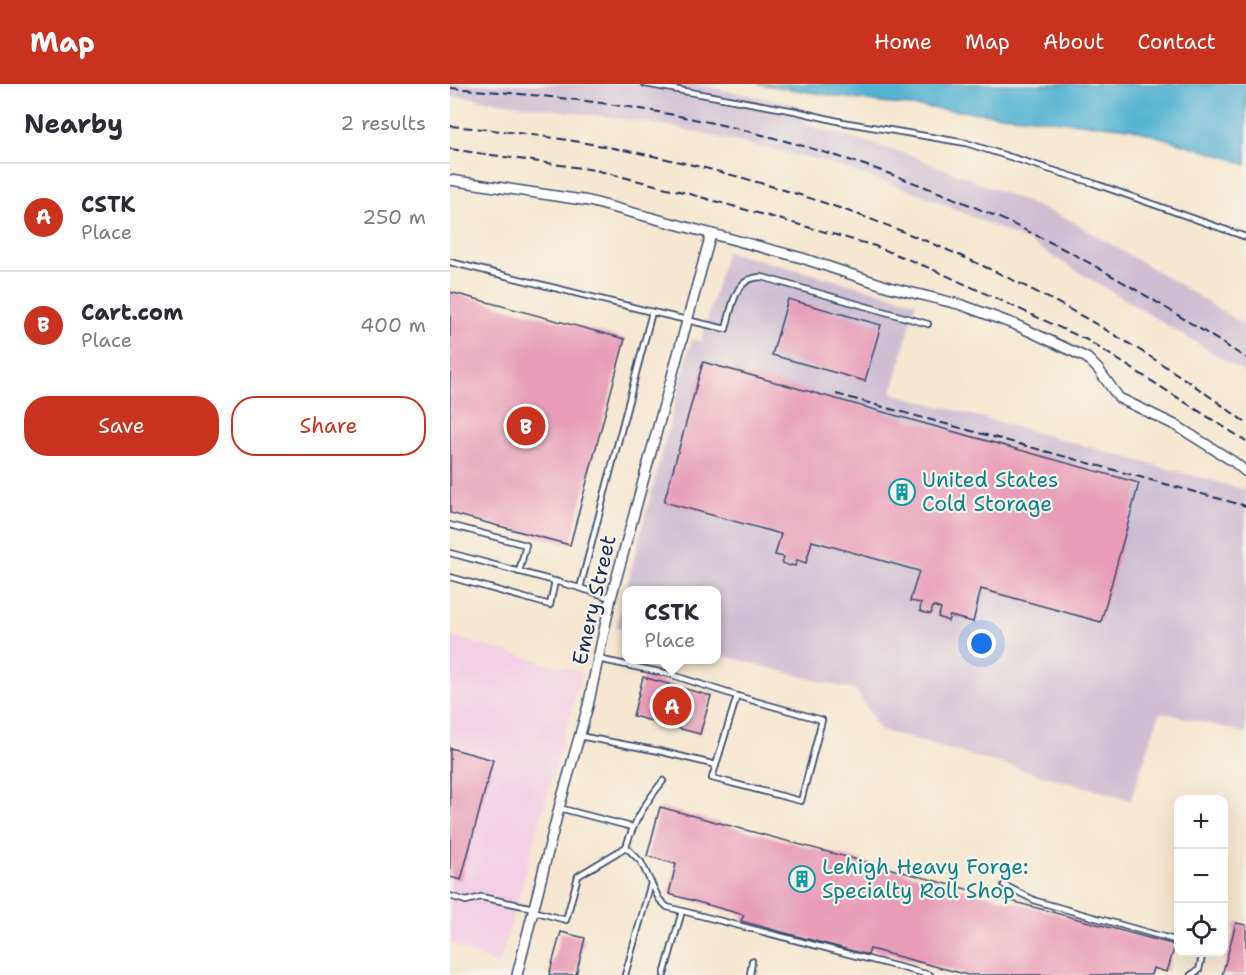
<!DOCTYPE html>
<html lang="en">
<head>
<meta charset="utf-8">
<style>
  body { margin:0; font-family:"Shantell Sans",sans-serif; background:#f2f2f3; color:#2b2b33 }
  .controls { position:absolute; right:18px; bottom:18px; display:grid; overflow:hidden; border-radius:12px; box-shadow:0 6px 24px #0002 }
  .controls button { width:54px; height:54px; display:grid; place-items:center; padding:0; border:0; border-bottom:2px solid #e1e1e2; background:#fff; color:#2b2b33; font:30px sans-serif }
  .you { position:absolute; left:532px; top:560px; width:21px; height:21px; margin:-15px; border:4px solid #fff; border-radius:50%; background:#1a73e8; box-shadow:0 0 0 9px #1a73e833 }
  .badge { display:grid; place-items:center; width:39px; height:39px; border-radius:50%; background:#c8321e; color:#fff; font-size:20px; font-weight:700 }
  .pin { position:absolute; translate:-50% -50%; border:3px solid #fff; box-shadow:0 2px 6px #0006 }
  .popup { position:absolute; left:172px; top:502px; width:99px; height:78px; box-sizing:border-box; display:grid; place-content:center; border-radius:12px; background:#fff; filter:drop-shadow(0 2px 4px #0005); font-size:20px; white-space:nowrap; color:#7c7c81 }
  .popup b { font-size:22px; color:#2b2b33 }
  .popup::after { content:''; position:absolute; left:50%; top:100%; margin-left:-12px; border:12px solid transparent; border-top-color:#fff }
  .list { margin:0; padding:0; list-style:none }
  h2 { display:flex; justify-content:space-between; align-items:center; height:78px; margin:0; padding:0 24px; font-size:26px }
  h2 small { font-size:20px; font-weight:400; color:#7c7c81 }
  .list li { display:grid; grid-template-columns:39px 1fr auto; gap:18px; align-items:center; box-sizing:border-box; height:108px; padding:0 24px; border-top:2px solid #e1e1e2 }
  .list b { display:block; font-size:22px; white-space:nowrap }
  .list p { margin:0; font-size:20px; white-space:nowrap; color:#7c7c81 }
  .list em { font-size:20px; font-style:normal; color:#7c7c81 }
  .actions { display:flex; gap:12px; padding:18px 24px }
  .actions a { flex:1; padding:14px 0; border:2px solid #c8321e; border-radius:24px; text-align:center; font-size:21px; color:#c8321e }
  .actions .main { background:#c8321e; color:#fff }
  .icon { flex:none; width:33px; height:33px; fill:none; stroke:currentColor; stroke-width:2; stroke-linecap:round; stroke-linejoin:round }
  .map { position:relative; flex:none; width:796px; height:891px; overflow:hidden }
  header { display:flex; align-items:center; gap:36px; box-sizing:border-box; height:84px; padding:0 30px; background:#c8321e; color:#fff }
  header strong { font-size:28px }
  nav { display:flex; gap:33px; margin-inline-start:auto; font-size:21px }
  main { display:flex }
  aside { flex:1; background:#fff }
  .map>svg:first-child { display:block }
  .built { fill:#f1d0e4 }
  .industrial { fill:#cebed1 }
  .water { fill:#55b3d3; stroke:#387198; stroke-width:1.5 }
  .building { fill:#e89cb8 }
  .lines { fill:none; stroke-linecap:round; stroke-linejoin:round }
  .service-casing { stroke:#3c4b6f; stroke-width:8 }
  .minor-casing { stroke:#3c4b6f; stroke-width:12 }
  .service { stroke:#fff; stroke-width:4.5 }
  .minor { stroke:#fff; stroke-width:9 }
  .rail { stroke:#1b2f5e; stroke-width:2; stroke-dasharray:9 4.5; stroke-linecap:butt }
  .labels { text-anchor:middle; dominant-baseline:central; stroke-width:4.5; stroke-linejoin:round; paint-order:stroke }
  .culture-label { font-size:21px; fill:#0d838f; stroke:#f7f3e8; text-anchor:start }
  .street-label { font-size:21px; fill:#1b2f5e; stroke:#f7f3e8 }
</style>
</head>
<body>
<header>
<strong>Map</strong>
<nav><a>Home</a><a>Map</a><a>About</a><a>Contact</a></nav>
</header>
<main>
<aside>
<h2>Nearby<small>2 results</small></h2>
<ul class="list">
<li><span class="badge">A</span><div><b>CSTK</b><p>Place</p></div><em>250 m</em></li>
<li><span class="badge">B</span><div><b>Cart.com</b><p>Place</p></div><em>400 m</em></li>
</ul>
<div class="actions"><a class="main">Save</a><a>Share</a></div>
</aside>
<div class="map">
<svg width="796" height="891" viewBox="0 0 796 891">
  <rect width="100%" height="100%" fill="#f7f3e8"/>
  <filter id="ink" filterUnits="userSpaceOnUse"><feTurbulence type="fractalNoise" baseFrequency=".0167" numOctaves="2"/><feDisplacementMap in="SourceGraphic" scale="12" xChannelSelector="R" yChannelSelector="G"/><feConvolveMatrix kernelMatrix="1 2 1 2 8 2 1 2 1" color-interpolation-filters="sRGB"/></filter>
  <filter id="wash" filterUnits="userSpaceOnUse"><feTurbulence type="fractalNoise" baseFrequency=".008" numOctaves="4" result="noise"/><feDisplacementMap in="SourceGraphic" scale="24" xChannelSelector="R" yChannelSelector="G"/><feGaussianBlur stdDeviation="1.35" result="paint"/><feColorMatrix in="noise" values="0 0 0 0 0 0 0 0 0 0 0 0 0 0 0 0 0 1.4 0 .05"/><feComposite in="paint" operator="in"/></filter>
  <g filter="url(#wash)">
    <rect width="100%" height="100%" fill="#f5e7d1"/>
    <polygon class="built" points="0,552 132,589 49,882 0,859"/>
    <g class="industrial">
      <polygon points="0,0 244,0 347,21 355,40 463,72 618,135 727,199 796,242 796,289 579,158 473,111 373,77 208,40 14,13 0,13"/>
      <polygon points="276,167 466,218 442,309 796,406 796,649 710,628 681,716 429,646 407,607 267,570 267,506 177,506 177,546 166,543 242,255 251,258"/>
    </g>
    <polygon class="water" points="308,0 796,0 796,81 783,75 680,44 431,19"/>
    <g id="blocks">
      <g class="building">
        <polygon points="0,208 175,255 120,461 0,429"/>
        <polygon points="338,215 431,241 415,297 322,271"/>
        <polygon points="253,278 689,399 651,538 531,505 523,538 500,532 498,537 488,533 491,525 483,522 481,530 475,529 470,527 471,519 460,517 469,487 362,457 356,479 347,476 345,482 341,481 340,482 332,479 334,473 325,471 331,450 214,418"/>
        <polygon points="193,593 261,612 250,650 183,632"/>
        <polygon points="0,664 43,676 11,796 0,793"/>
        <polygon points="210,723 725,861 717,888 703,884 701,891 518,891 420,865 418,871 291,837 294,831 219,810 226,780 197,772"/>
        <polygon points="786,839 796,841 796,891 772,891"/>
        <polygon points="111,848 135,854 126,891 99,891"/>
      </g>
    </g>
  </g>
  <g filter="url(#ink)">
    <use href="#blocks" fill-opacity="0" stroke="#3c4b6f" stroke-width="1.5"/>
    <g class="lines">
      <defs>
        <g id="service">
          <polyline points="195,0 345,27 392,38 516,59 643,99 796,153"/>
          <polyline points="0,178 202,228 130,504 0,469"/>
          <path d="M202,228L276,245C282,223 284,193 312,193L478,240"/>
          <polyline points="0,441 76,461 69,488"/>
          <polyline points="0,493 100,521 105,497"/>
          <polyline points="130,504 161,514"/>
          <polyline points="148,575 219,590 287,612"/>
          <polygon points="287,612 372,636 351,717 262,694"/>
          <polyline points="129,652 209,667 266,681"/>
          <polyline points="109,724 182,743"/>
          <polyline points="176,763 191,778 209,815 217,823 480,891"/>
          <polyline points="554,801 586,817 728,857"/>
          <polyline points="0,812 16,817 31,813 84,824"/>
          <path d="M83,827L116,836L128,792L176,763C184,737 196,718 213,697"/>
          <polyline points="175,891 201,799"/>
          <polyline points="214,891 232,827"/>
          <polyline points="300,891 302,877"/>
          <polyline points="741,891 749,886 753,868"/>
        </g>
        <g id="minor">
          <polyline points="0,96 139,117 352,174 439,203 512,221 566,241 637,274 648,285 669,314 727,342 784,378 796,388"/>
          <polyline points="67,891 109,724 138,622 161,514 261,150"/>
        </g>
      </defs>
      <use href="#service" class="service-casing"/>
      <use href="#minor" class="minor-casing"/>
      <use href="#service" class="service"/>
      <use href="#minor" class="minor"/>
      <g class="rail">
        <path d="M0,4C62,9 123,14 185,24C336,49 486,98 621,169C681,201 739,238 796,274"/>
        <path d="M0,42C283,65 569,167 796,339"/>
        <polyline points="0,65 145,86 229,107 425,162 482,185 637,256 796,357"/>
        <polyline points="386,310 796,422"/>
      </g>
    </g>
  </g>
  <defs>
    <symbol id="building-ring" viewBox="-11 -11 22 22"><circle r="9.5" fill="#f7f3e8" stroke="#0f9aa8" stroke-width="1.5"/><path d="M-4-6H4V6H1V3H-1V6H-4ZM-2.5-4.3h1.7v1.8h-1.7ZM.8-4.3h1.7v1.8H.8ZM-2.5-1h1.7V.8h-1.7ZM.8-1h1.7V.8H.8Z" fill="#0f9aa8"/></symbol>
  </defs>
  <g fill-rule="evenodd">
    <use href="#building-ring" x="437" y="393" width="30" height="30"/>
    <use href="#building-ring" x="337" y="780" width="30" height="30"/>
  </g>
  <g class="labels">
    <g class="culture-label">
      <text x="472" y="396">United States<tspan x="472" dy="24">Cold Storage</tspan></text>
      <text x="372" y="783">Lehigh Heavy Forge:<tspan x="372" dy="24">Specialty Roll Shop</tspan></text>
    </g>
    <g class="street-label">
      <text transform="translate(144 516) rotate(-77)">Emery Street</text>
    </g>
  </g>
</svg>
<div class="controls">
<button>+</button>
<button>−</button>
<button><svg class="icon" aria-label="locate" viewBox="0 0 24 24"><circle cx="12" cy="12" r="6"/><path d="M12 2v4M12 18v4M2 12h4M18 12h4"/></svg></button>
</div>
<div class="you"></div>
<div class="pin badge" style="left:222px;top:622px">A</div>
<div class="popup"><b>CSTK</b>Place</div>
<div class="pin badge" style="left:76px;top:342px">B</div>
</div>
</main>
</body>
</html>
